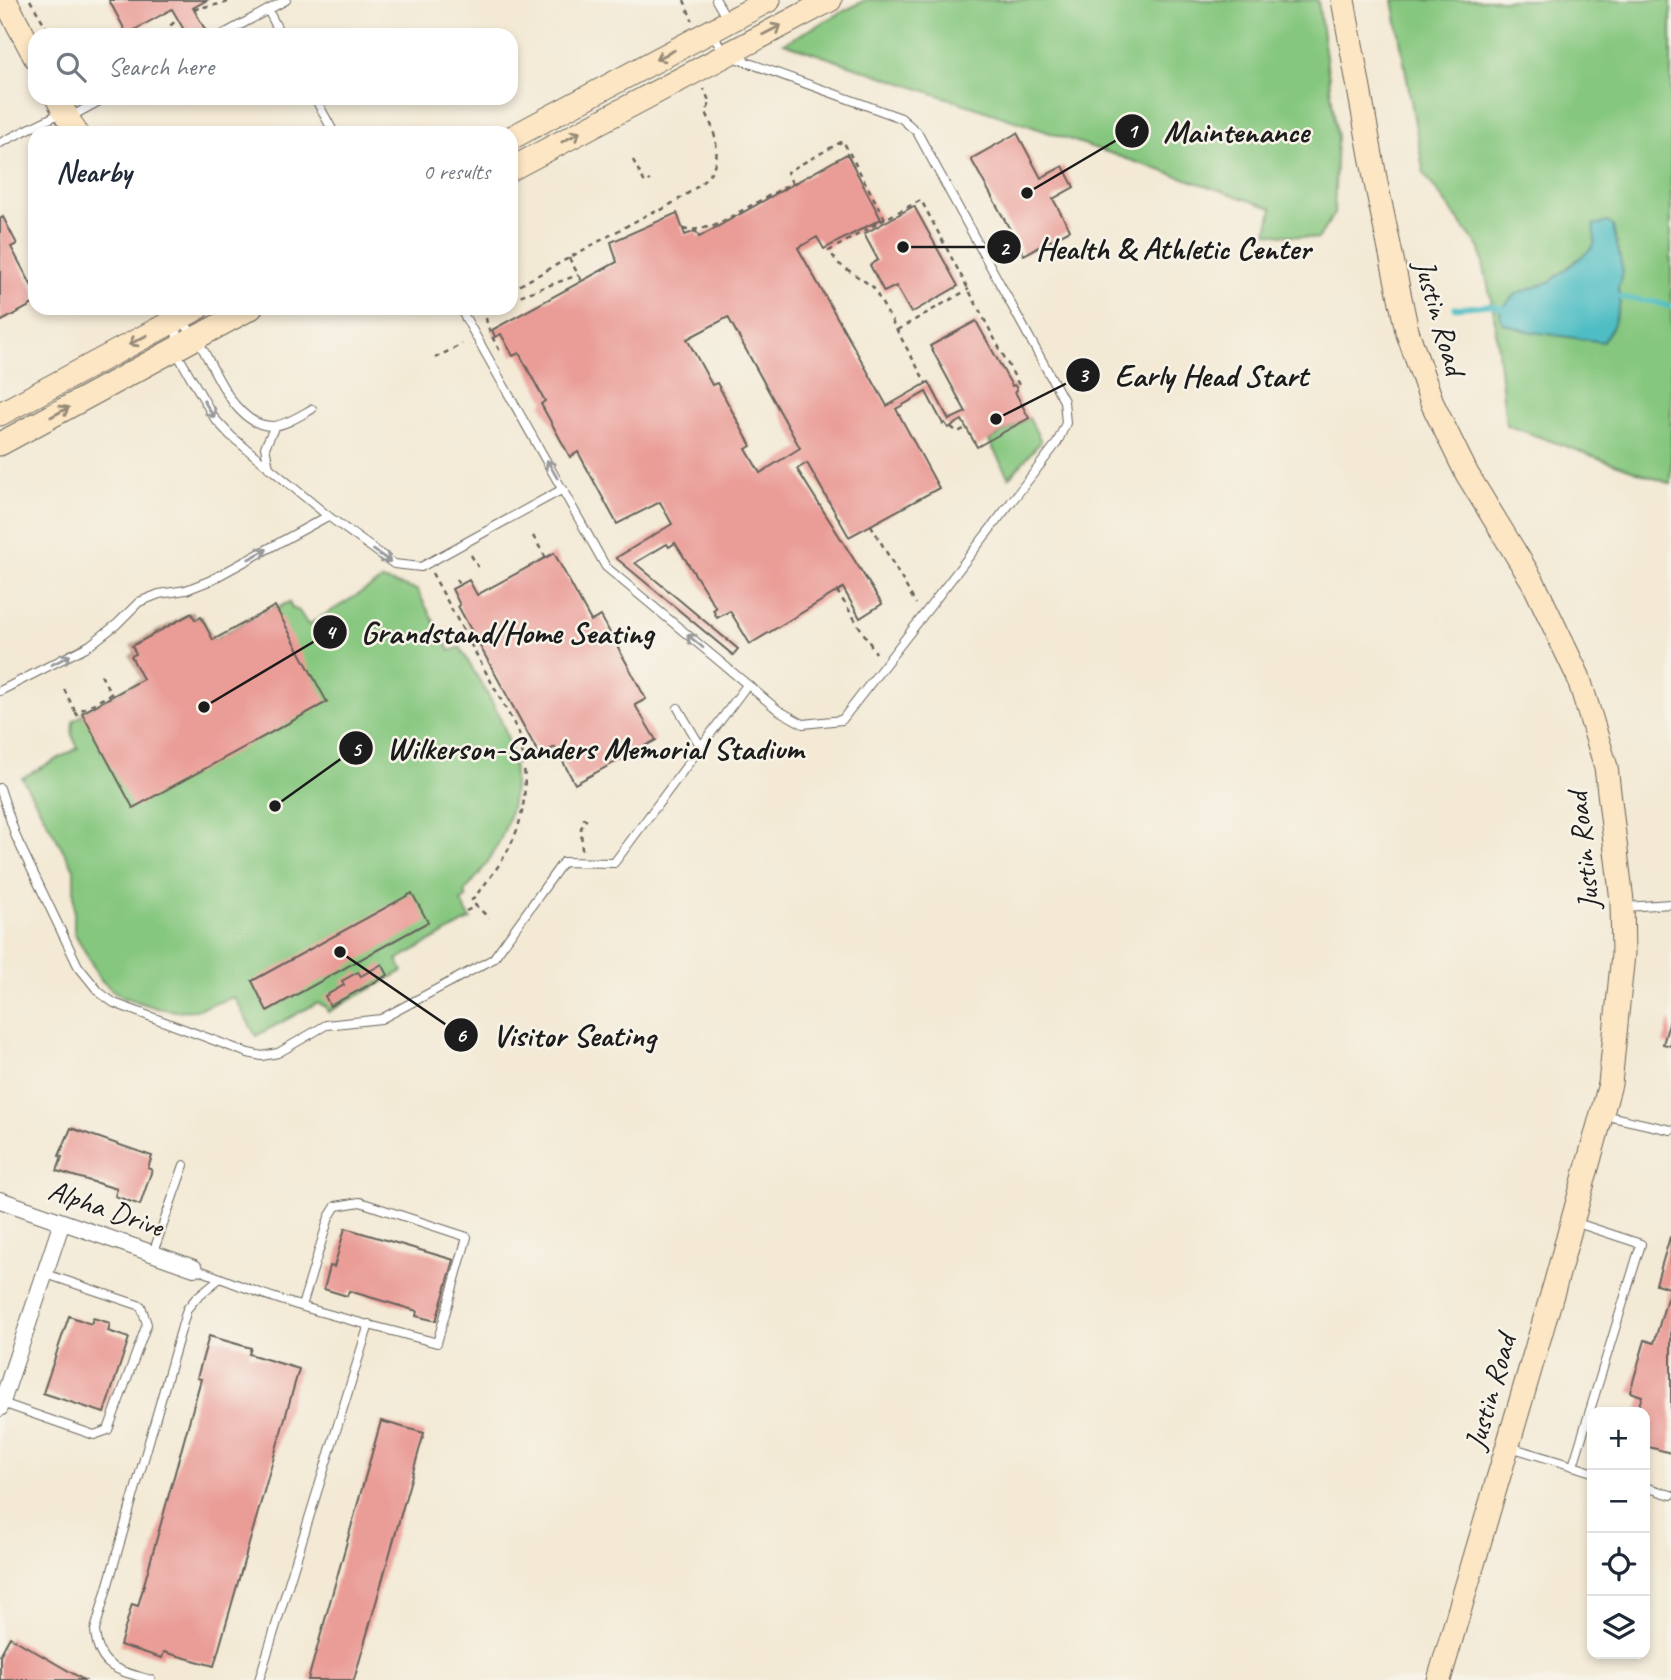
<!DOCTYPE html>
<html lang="en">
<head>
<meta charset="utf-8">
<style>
  body { margin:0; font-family:Caveat,sans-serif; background:#f2f2f3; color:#1f2937 }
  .controls { position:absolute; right:21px; bottom:21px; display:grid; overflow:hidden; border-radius:14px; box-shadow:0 4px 10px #0003 }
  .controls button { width:63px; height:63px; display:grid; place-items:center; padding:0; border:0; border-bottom:2px solid #e0e1e3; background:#fff; color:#1f2937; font:35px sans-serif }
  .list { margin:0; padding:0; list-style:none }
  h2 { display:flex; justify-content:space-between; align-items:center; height:91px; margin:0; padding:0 28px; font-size:30px }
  h2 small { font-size:23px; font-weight:400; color:#747a83 }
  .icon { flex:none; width:38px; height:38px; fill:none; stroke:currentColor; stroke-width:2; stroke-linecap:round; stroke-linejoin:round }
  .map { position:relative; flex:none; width:1671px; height:1680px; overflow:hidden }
  .search { position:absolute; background:#fff; box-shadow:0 4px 10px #0003; left:28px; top:28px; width:490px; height:77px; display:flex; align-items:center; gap:18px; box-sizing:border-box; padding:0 24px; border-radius:21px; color:#747a83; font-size:26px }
  .panel { position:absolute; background:#fff; box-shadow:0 4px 10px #0003; left:28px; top:126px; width:490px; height:189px; border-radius:21px }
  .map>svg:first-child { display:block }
  .green { fill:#86c77f; stroke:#51724e; stroke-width:2 }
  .water { fill:#50bec4; stroke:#366d70; stroke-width:2 }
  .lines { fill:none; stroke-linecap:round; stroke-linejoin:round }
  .stream { stroke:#50bec4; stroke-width:5 }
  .building { fill:#ea9c97; fill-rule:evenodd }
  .lane-casing { stroke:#67645c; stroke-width:10 }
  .street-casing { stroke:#67645c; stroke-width:18 }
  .secondary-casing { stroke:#67645c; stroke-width:25 }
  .path { stroke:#67645c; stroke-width:2.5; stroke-dasharray:5 5; stroke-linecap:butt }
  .lane { stroke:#fff; stroke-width:8 }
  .street { stroke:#fff; stroke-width:16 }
  .secondary { stroke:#fce6c4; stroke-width:23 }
  .oneway { stroke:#978b78 }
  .oneway2 { stroke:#999 }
  .labels { text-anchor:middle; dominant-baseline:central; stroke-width:5; stroke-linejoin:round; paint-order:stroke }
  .street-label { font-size:30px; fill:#1c1c1c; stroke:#f7f3e8 }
  .leader { fill:none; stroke:#1c1c1c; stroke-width:2.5 }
  .callout-dot { fill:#1c1c1c; stroke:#f7f3e8; stroke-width:2.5 }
  .mark-label { font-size:21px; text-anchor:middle; font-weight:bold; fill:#fff }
  .callout-label { font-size:32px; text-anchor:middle; font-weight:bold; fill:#1c1c1c; stroke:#f7f3e8; stroke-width:5; stroke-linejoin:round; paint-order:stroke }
</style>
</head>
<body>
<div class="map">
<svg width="1671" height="1680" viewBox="0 0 1671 1680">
  <rect width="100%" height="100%" fill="#f7f3e8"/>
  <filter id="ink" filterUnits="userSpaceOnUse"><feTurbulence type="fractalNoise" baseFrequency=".0143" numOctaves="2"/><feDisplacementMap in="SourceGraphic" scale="14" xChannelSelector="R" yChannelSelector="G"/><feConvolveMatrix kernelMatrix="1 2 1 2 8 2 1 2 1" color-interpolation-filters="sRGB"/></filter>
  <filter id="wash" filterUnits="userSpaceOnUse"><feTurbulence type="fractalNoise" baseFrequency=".00686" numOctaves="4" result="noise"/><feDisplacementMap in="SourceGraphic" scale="28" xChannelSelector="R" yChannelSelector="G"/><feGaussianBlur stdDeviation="1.57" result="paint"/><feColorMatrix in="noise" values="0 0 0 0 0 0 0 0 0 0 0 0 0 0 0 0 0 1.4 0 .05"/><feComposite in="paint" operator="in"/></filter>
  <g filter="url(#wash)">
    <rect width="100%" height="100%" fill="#f3e9d4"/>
    <g class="green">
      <polygon points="865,0 1318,0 1337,136 1334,214 1318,239 1267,233 1272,208 784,43"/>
      <polygon points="1393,0 1671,0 1671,484 1506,425 1494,313 1480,249 1424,174"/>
      <polygon points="1029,418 1041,441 1009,478 989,441"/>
      <path d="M382,580L417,590L450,651L460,647C474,673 497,706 506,733C527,793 505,848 464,892L467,897L461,902L471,919L397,960L403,971L328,1012L325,1006L317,1003L256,1036L234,997L196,1010L176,1011L157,1008L123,997L111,989L101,980L74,932V869L22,778L78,748L72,735L73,721L82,715V713L143,679L131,656L136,653L132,646L192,613L195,620L201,617L213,640L275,606L277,608L289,602L292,608L299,611L308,625Z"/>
    </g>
    <polygon class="water" points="1608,222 1613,226 1623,272 1618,288 1620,304 1613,326 1603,342 1526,331 1502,323 1500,311 1514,295 1551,281 1592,248 1595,242 1593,225"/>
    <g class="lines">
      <g class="stream">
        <polyline points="1612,299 1618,297 1655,302 1671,307"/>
        <polyline points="1455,308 1489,305 1507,309"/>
      </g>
    </g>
    <g id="blocks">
      <g class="building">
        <polygon points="109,0 207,0 193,8 207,33 187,35 172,9 127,34"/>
        <polygon points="1017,133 1041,178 1063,166 1074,187 1053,199 1070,230 1024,255 971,159"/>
        <path d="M847,154L881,219L824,249L817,237L798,248L887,406L929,382L949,420L966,412L930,346L976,321L1012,386L1014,385L1016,387L1017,390L1015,392L1029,418L977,447L962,420L948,428L945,423L943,424L926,392L896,409L939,488L849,537L807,463L797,469L882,604L860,618L843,588L750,644L730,611L717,618L713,610L716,608L675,543L669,547L667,544L635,563L738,649L733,655L616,558L672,524L660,502L617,524L578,452L570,457L541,404L545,401L519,353L513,356L501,334L495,337L492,330L617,262L611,242L677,213L685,235L696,231L699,237ZM728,317L800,448L760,473L746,449L751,446L717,383L712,385L687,339Z"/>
        <polygon points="914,206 958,286 911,313 896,286 884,292 870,265 878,260 864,234"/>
        <polygon points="3,217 17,244 11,247 35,292 35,303 0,322 0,219"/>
        <polygon points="554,553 591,621 601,616 646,699 635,705 656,740 575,784 555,747 540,756 458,606 460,605 452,589 469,580 477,595"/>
        <polygon points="275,606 327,702 133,808 82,713 143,679 131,656 136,654 132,646 192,613 195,620 201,617 213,640"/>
        <polygon points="412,893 428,922 267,1011 252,981"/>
        <polygon points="382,964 388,975 330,1006 325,996 344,985 342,981 358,972 361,976"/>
        <polygon points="1670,1020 1671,1020 1671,1046 1663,1044"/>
        <polygon points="71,1128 152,1156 148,1168 152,1170 140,1205 115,1196 117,1189 57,1171 62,1157 59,1156"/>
        <polygon points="345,1228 454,1260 436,1321 416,1316 417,1311 349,1291 347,1296 324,1289 330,1266 334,1267"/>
        <polygon points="1670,1237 1671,1237 1671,1453 1645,1446 1645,1412 1637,1412 1642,1396 1630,1392 1645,1340 1654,1343 1670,1288 1656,1284"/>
        <polygon points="69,1316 91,1324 93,1318 110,1323 108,1331 129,1338 104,1413 43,1393"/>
        <polygon points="209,1336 251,1348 249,1354 299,1369 214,1666 164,1652 162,1658 120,1645 132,1604 138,1606 201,1379 197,1378"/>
        <polygon points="381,1421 424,1433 354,1680 308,1680"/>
        <polygon points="10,1637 84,1680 0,1680 0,1655"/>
      </g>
    </g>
  </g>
  <g filter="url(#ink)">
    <use href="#blocks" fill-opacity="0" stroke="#67645c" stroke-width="2"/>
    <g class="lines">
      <defs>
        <g id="lane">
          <polyline points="716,0 727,19"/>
          <polyline points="268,10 281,35"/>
          <polyline points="222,35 286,0"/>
          <polyline points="315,98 334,133"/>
          <polyline points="70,117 105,98"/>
          <polyline points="0,143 61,113"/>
          <polyline points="460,308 606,567 778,710 803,724 842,720 1057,443 1066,423 1064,401 917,132 901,118 724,54 713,34"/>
          <path d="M312,409C301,415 286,425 273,426C233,427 214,365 197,339C192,332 185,325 179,318L175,350L215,419L231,436L328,516L394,564L421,567L563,489"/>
          <polyline points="269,468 265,447 275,426"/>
          <polyline points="0,691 90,645 117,624 139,602 159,594 186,590 209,581 328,516"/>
          <polyline points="678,708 701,747"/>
          <polyline points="0,788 16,837 78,966 99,992 114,1003 248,1053 262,1056 278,1053 326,1025 381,1019 493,959 563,862 614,863 747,685"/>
          <polyline points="1625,907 1671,904"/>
          <polyline points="1603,1115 1671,1130"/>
          <polyline points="153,1253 184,1165"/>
          <path d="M194,1268C221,1278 247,1289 275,1298C328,1316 383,1328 437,1343L467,1237L360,1202L336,1206L329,1217L302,1306"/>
          <polyline points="2,1403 94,1435 108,1430 147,1324 141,1306 46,1274"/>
          <polyline points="1510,1447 1573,1466 1641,1244 1574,1222"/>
          <polyline points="1573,1466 1592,1472"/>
          <polyline points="1645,1487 1671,1495"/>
          <path d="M151,1680C118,1670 98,1669 95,1630L187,1309L197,1297L220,1278"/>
          <polyline points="259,1680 369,1324"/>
        </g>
        <g id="street">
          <polyline points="0,1200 194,1268"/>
          <polyline points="0,1408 62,1222"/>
        </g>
        <g id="secondary">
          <polyline points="5,0 35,57"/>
          <polyline points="1343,0 1376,183 1407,331 1433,405 1467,474 1533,582 1578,676 1606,767 1622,901 1623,954 1610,1084 1556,1281 1439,1680"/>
          <polyline points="57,98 76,133"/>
          <polyline points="511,138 769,0"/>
          <polyline points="511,169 830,0"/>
          <polyline points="0,414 198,308"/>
          <polyline points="0,444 251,308"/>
        </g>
      </defs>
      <use href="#lane" class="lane-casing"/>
      <use href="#street" class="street-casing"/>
      <use href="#secondary" class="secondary-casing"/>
      <g class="path">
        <polyline points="30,0 51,35"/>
        <polyline points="684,0 692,20"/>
        <path d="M194,10C208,4 219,7 232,0"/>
        <polyline points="167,35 171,25 178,19"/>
        <polyline points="633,160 645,183 650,180"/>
        <polyline points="885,219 829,251 839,264 873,287 926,383"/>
        <path d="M683,229C692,232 702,227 712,227L792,183L787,172L843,141L885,219L921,200L1019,385L1016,387"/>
        <polyline points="569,258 583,283"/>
        <path d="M511,290L652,212H658C705,183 733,172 706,112L710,103L704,89"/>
        <polyline points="511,299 578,275"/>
        <path d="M486,308C484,325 493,338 501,353"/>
        <polyline points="897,330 969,289"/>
        <polyline points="435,358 462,344"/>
        <polyline points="951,427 958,432 966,428"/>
        <polyline points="871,525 916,604"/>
        <polyline points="533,536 546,558"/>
        <polyline points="471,555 478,567"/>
        <path d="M432,573L519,733C534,808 520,844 471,901L489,918"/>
        <polyline points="456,579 459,585"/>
        <polyline points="837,591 876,653"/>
        <polyline points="64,689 76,713"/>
        <polyline points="78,716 76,713 111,694 99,671"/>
        <polyline points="582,850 581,828 586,820 583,818"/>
        <polyline points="466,911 476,906"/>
      </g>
      <use href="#lane" class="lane"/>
      <use href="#street" class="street"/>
      <use href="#secondary" class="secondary"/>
    </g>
    <defs><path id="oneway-shaft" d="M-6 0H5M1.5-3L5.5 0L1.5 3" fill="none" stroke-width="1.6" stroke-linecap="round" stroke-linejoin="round" transform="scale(1.75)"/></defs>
    <g class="oneway">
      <use href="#oneway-shaft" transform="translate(772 30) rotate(-27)"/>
      <use href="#oneway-shaft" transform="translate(665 55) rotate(153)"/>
      <use href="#oneway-shaft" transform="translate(571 137) rotate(-28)"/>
      <use href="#oneway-shaft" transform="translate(138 340) rotate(152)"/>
      <use href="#oneway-shaft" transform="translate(60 412) rotate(-28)"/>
    </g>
    <g class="oneway2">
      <use href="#oneway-shaft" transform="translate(209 409) rotate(58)"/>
      <use href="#oneway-shaft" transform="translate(552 469) rotate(-120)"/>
      <use href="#oneway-shaft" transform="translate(258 554) rotate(-28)"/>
      <use href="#oneway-shaft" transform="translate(382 556) rotate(35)"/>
      <use href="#oneway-shaft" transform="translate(695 641) rotate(-140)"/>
      <use href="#oneway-shaft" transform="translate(61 660) rotate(-27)"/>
    </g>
  </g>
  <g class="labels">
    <g class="street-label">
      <text transform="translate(1440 317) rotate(74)">Justin Road</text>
      <text transform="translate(1583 851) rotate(-96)">Justin Road</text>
      <text transform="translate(106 1208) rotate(19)">Alpha Drive</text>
      <text transform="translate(1490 1392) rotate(-74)">Justin Road</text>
    </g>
  </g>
  <path class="leader" d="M1027 193L1132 131M903 247L1004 247M996 419L1083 375M204 707L330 632M275 806L356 748M340 952L461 1035"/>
  <g class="callout-dot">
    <circle cx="1027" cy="193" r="7"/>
    <circle cx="903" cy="247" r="7"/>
    <circle cx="996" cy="419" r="7"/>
    <circle cx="204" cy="707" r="7"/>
    <circle cx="275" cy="806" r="7"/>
    <circle cx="340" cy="952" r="7"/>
    <circle cx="1132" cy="131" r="18"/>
    <circle cx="1004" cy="247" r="18"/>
    <circle cx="1083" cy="375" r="18"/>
    <circle cx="330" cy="632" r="18"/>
    <circle cx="356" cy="748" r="18"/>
    <circle cx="461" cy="1035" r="18"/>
  </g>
  <g class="mark-label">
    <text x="1132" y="138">1</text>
    <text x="1004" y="255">2</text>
    <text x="1083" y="382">3</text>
    <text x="330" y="639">4</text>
    <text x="356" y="756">5</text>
    <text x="461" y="1042">6</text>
  </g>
  <g class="callout-label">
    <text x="1236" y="142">Maintenance</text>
    <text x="1173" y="259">Health &amp; Athletic Center</text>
    <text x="1211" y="386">Early Head Start</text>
    <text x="507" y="643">Grandstand/Home Seating</text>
    <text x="595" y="759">Wilkerson-Sanders Memorial Stadium</text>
    <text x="574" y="1046">Visitor Seating</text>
  </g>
</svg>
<div class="controls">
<button>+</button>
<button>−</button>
<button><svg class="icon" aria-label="locate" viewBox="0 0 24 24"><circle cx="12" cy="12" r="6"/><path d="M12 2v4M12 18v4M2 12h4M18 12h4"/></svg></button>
<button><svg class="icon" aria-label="layers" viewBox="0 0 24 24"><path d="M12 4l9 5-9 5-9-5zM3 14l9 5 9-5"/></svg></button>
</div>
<div class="search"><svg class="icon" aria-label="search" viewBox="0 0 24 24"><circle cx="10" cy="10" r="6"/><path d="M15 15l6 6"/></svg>Search here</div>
<section class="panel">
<h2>Nearby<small>0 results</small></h2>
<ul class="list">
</ul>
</section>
</div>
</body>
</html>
